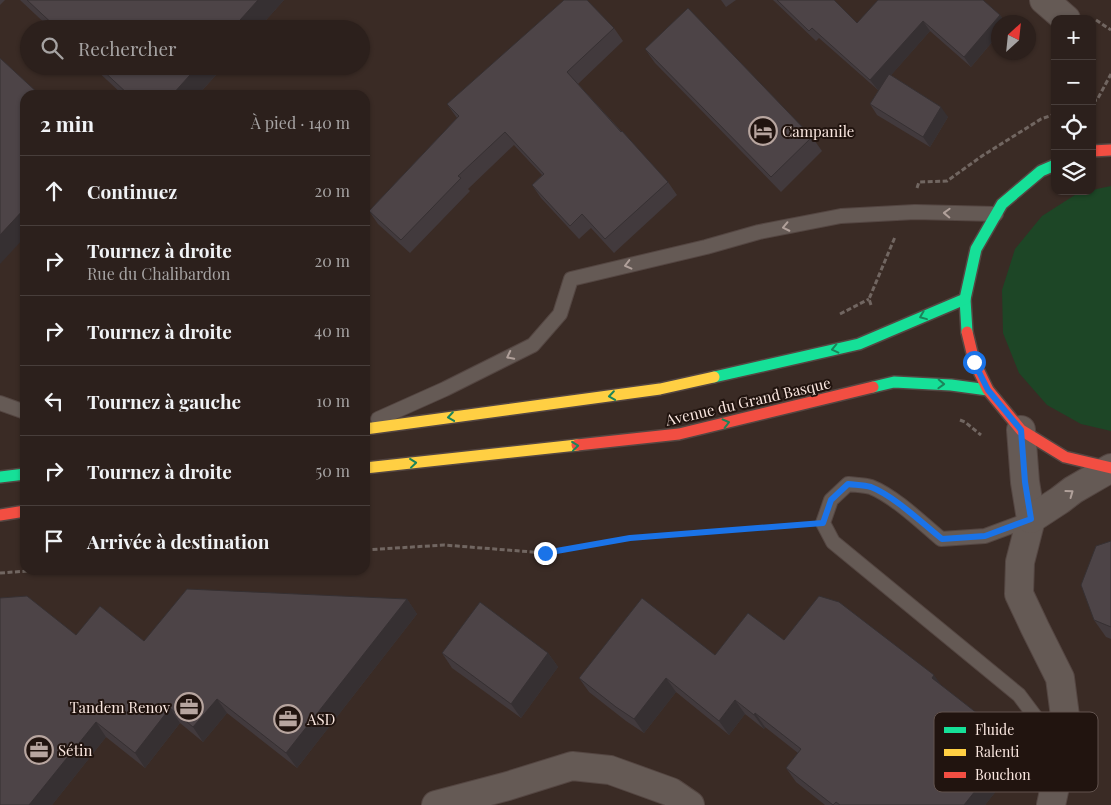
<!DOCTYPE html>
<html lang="fr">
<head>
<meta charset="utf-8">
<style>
  body { margin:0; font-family:"Playfair Display",serif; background:#382d29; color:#f1f3f6 }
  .controls { position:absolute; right:15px; top:15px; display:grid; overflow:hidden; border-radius:10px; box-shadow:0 1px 4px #0004 }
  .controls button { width:45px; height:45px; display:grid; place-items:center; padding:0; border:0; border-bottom:1px solid #483e3b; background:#2c201c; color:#f1f3f6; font:25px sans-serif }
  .compass { position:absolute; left:991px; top:15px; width:45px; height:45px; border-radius:50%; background:#2c201c; box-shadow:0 1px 4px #0004; rotate:27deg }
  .stop { position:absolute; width:15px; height:15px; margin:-11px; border:4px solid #1a73e8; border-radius:50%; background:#fff }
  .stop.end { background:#1a73e8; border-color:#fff; box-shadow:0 1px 5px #0008 }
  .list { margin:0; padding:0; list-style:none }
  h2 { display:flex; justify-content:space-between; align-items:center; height:65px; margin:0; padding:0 20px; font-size:21px }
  h2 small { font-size:16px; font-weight:400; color:#a6a3a3 }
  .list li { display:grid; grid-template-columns:32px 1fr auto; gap:15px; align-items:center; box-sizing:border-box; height:70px; padding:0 20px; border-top:1px solid #483e3b }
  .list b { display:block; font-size:19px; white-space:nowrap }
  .list p { margin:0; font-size:16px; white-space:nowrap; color:#a6a3a3 }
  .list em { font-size:16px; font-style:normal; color:#a6a3a3 }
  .icon { flex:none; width:28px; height:28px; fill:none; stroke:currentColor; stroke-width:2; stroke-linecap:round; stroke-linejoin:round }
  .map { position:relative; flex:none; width:1111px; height:805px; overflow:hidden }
  .search { position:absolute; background:#2c201c; box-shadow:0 1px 4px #0004; left:20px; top:20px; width:350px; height:55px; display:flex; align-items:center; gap:12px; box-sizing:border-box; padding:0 18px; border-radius:28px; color:#a6a3a3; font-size:19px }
  .panel { position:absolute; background:#2c201c; box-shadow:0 1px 4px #0004; left:20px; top:90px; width:350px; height:485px; border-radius:15px }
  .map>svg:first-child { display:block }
  .grass { fill:#1d4626 }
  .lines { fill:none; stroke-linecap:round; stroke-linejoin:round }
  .lane-casing { stroke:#544642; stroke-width:16 }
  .street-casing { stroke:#544642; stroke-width:30 }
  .fast-casing { stroke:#544642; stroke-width:14 }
  .slow-casing { stroke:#544642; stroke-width:14 }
  .jam-casing { stroke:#544642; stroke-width:14 }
  .path { stroke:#716661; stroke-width:3; stroke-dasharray:5 2.5; stroke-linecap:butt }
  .lane { stroke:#655a55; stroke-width:14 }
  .street { stroke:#655a55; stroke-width:28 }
  .fast { stroke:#16e098; stroke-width:11 }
  .slow { stroke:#ffcf43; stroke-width:11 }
  .jam { stroke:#f24e42; stroke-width:11 }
  .wall { fill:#423a3d }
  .shaded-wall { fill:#363032 }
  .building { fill:#4d4447; stroke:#363032 }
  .oneway { stroke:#b0a09a }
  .oneway2 { stroke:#1b845a }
  .route { stroke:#1a73e8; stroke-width:6 }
  .labels { text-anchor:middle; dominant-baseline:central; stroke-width:4; stroke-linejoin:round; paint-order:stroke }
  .poi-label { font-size:15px; fill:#fae7e0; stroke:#21140f; text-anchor:start }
  .street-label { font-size:15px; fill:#fae7e0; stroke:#21140f }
  .key { fill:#21140f; stroke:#62534e; stroke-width:1 }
  .key-label { font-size:14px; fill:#fae7e0 }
</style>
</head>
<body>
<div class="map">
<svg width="1111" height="805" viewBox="0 0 1111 805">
  <rect width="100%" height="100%" fill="#3a2b25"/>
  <polygon class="grass" points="1111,186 1111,431 1081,424 1047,405 1019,373 1003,333 1002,290 1015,249 1042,216 1078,193 1092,191 1092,190"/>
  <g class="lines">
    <defs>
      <g id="lane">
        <polyline points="0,403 25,412"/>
        <polyline points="378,419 445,389 533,345 560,314 571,279 706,247 759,232 841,216 915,212 996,214"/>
        <path d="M1031,519L985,536L941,539C922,523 894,496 871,487C864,485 855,485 848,484L831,500L823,523L833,542L1019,695L1049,735L1062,748"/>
      </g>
      <g id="street">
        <polyline points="1044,0 1066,19"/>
        <polyline points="1021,430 1025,482 1031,519 1020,562 1019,594 1035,628 1060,678 1065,716 1063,749 1051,805"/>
        <polyline points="1031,519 1060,500 1073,490 1111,468"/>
        <polyline points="436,805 508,786 572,766 610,770 671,792 690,805"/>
      </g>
      <g id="fast">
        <polyline points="967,332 965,299 976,249 1002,204 1041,171 1055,165"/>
        <polyline points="714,377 859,344 965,299"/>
        <polyline points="873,387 894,382 951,385 988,390"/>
        <polyline points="0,477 25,474"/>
      </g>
      <g id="slow">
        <polyline points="365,429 660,389 714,377"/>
        <polyline points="365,468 577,445"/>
      </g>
      <g id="jam">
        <polyline points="1092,151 1111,150"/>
        <polyline points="967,332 974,361 988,390 1021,430 1065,457 1111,468"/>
        <polyline points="577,445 679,434 873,387"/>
        <polyline points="0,515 25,511"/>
      </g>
    </defs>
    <use href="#lane" class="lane-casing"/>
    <use href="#street" class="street-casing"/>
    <use href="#fast" class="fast-casing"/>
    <use href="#slow" class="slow-casing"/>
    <use href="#jam" class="jam-casing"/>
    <g class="path">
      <polyline points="1096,20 1111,30"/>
      <polyline points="1092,101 1097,100 1111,74"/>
      <polyline points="917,188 919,182 947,181 982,156 1041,119 1055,114"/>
      <polyline points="871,305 869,299 895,237"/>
      <polyline points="840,314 869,299"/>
      <polyline points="960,420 965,422 981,435"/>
      <polyline points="365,550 444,545 545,553 630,538 800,525"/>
      <polyline points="0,573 42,570"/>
    </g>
    <use href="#lane" class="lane"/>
    <use href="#street" class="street"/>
    <use href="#fast" class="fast"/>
    <use href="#slow" class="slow"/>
    <use href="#jam" class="jam"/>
  </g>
  <g class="wall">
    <polygon points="0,0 5,0 0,5"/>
    <polygon points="20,0 284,0 258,29 51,29"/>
    <polygon points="721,0 736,0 726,7"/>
    <polygon points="773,0 834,0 857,23 1000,15 1005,22 998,22 998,35 971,67 930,31 891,75 948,117 930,147 877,115 870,104 882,85 878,90 819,38 816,41"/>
    <polygon points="614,28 623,41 578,84 668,182 677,195 614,253 591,228 579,239 541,198 532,185 542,175 514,145 468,189 470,191 410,253 378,224 369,211 457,118 447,104"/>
    <polygon points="645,49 812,137 822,151 781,192 655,63"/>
    <polygon points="92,66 224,66 198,95 123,95"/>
    <polygon points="1111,541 1111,639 1106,637 1094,620"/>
    <polygon points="407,599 417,614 297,768 227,713 203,742 180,723 145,768 106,737 52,805 0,805 76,635 144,641"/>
    <polygon points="784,640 940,685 1014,742 1024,756 985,805 825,805 796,782 786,768 798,753 765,727 764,729 745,714 729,735 676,692 644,733 626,721 589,692 579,678 715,655"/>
    <polygon points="442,653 548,653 558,667 521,718 452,668"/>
  </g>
  <g class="shaded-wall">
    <polygon points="258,0 284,0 258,29 232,29"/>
    <polygon points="1000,15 1005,22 998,22 998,35 971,67 964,57"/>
    <polygon points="923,21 930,31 878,90 870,80"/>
    <polygon points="198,66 224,66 198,95 172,95"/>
    <polygon points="941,107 948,117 930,147 923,137"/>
    <polygon points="25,208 25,237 0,264 0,235"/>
    <polygon points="407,599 417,614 297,768 286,753"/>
    <polygon points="548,653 558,667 521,718 511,704"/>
    <polygon points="934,675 944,689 932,678"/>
    <polygon points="666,678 676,692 644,733 634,719"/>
    <polygon points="217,699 227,713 203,742 193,727"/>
    <polygon points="735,700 745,714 729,735 719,721"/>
    <polygon points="170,708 180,723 145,768 135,753"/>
    <polygon points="755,713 765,727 764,729 754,715"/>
    <polygon points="96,722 106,737 52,805 29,805"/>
    <polygon points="1014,742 1024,756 985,805 964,805"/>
  </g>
  <g class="building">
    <polygon points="27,0 258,0 232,29 58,29"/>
    <polygon points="564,0 587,0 614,28 567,72 621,132 622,131 668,182 605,239 582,214 570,226 532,185 544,174 505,132 458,176 461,178 401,240 369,211 459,116 447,104"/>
    <polygon points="777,0 834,0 857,23 878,0 983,0 1000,15 964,57 923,21 870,80 812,28 809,31"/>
    <polygon points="688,8 812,137 771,177 645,49"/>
    <polygon points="0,58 40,95 25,95 25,208 0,235"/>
    <polygon points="98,66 198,66 172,95 129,95"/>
    <polygon points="889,74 941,107 923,137 870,104"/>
    <polygon points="1111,541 1111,627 1094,620 1081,585 1096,546"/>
    <polygon points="187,589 407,599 286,753 217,699 193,727 170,708 135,753 96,722 29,805 0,805 0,598 27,596 76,635 100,606 144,641"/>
    <polygon points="819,596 839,602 934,675 932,678 1014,742 964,805 840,805 836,802 833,805 786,768 801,749 755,713 754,715 735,700 719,721 666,678 634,719 616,707 579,678 642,598 715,655 748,613 784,640"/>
    <polygon points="480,602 548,653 511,704 442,653"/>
  </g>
  <defs><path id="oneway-chevron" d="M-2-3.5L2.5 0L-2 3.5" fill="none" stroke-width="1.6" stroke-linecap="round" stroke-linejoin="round" transform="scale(1.25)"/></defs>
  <g class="oneway">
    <use href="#oneway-chevron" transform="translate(947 213) rotate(-178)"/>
    <use href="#oneway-chevron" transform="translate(786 227) rotate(168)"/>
    <use href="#oneway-chevron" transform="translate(628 265) rotate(166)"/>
    <use href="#oneway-chevron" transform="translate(510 356) rotate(153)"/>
    <use href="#oneway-chevron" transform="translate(1070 493) rotate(-36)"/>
  </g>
  <g class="oneway2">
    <use href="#oneway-chevron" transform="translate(923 316) rotate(158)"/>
    <use href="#oneway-chevron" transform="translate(835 349) rotate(167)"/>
    <use href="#oneway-chevron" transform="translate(941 384) rotate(2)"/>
    <use href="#oneway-chevron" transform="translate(612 396) rotate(172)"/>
    <use href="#oneway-chevron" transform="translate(451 417) rotate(172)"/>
    <use href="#oneway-chevron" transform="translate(726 423) rotate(-14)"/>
    <use href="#oneway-chevron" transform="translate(575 446) rotate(-6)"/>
    <use href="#oneway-chevron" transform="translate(413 463) rotate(-6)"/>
  </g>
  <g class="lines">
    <path class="route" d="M545,553L630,538L823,523L831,500L848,484C855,485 864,485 871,487C894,496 922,523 942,539L985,536L1031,519L1025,482L1021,430L988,390L974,362"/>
  </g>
  <defs>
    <symbol id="hotel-ring" viewBox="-11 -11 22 22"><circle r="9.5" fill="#21140f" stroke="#b7a59f" stroke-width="1.5"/><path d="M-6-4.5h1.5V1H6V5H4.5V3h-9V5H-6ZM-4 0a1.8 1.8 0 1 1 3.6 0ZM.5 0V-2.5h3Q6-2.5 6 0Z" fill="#b7a59f"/></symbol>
    <symbol id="office-ring" viewBox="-11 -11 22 22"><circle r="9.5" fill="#21140f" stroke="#b7a59f" stroke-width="1.5"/><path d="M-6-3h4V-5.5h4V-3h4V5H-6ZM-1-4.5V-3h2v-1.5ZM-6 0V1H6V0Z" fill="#b7a59f"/></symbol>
  </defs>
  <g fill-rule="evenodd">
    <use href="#hotel-ring" x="747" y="115" width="32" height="32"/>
    <use href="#office-ring" x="173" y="691" width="32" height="32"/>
    <use href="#office-ring" x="272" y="703" width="32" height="32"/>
    <use href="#office-ring" x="23" y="734" width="32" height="32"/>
  </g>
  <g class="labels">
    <g class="poi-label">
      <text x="782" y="131">Campanile</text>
      <text x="170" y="707" text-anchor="end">Tandem Renov</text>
      <text x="307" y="719">ASD</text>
      <text x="58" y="750">Sétin</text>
    </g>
    <g class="street-label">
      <text transform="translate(748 401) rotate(-13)">Avenue du Grand Basque</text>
    </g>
  </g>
  <rect x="934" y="712" width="164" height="80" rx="8" class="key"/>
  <rect x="944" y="727" width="22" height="6" fill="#16e098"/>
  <rect x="944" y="749" width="22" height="7" fill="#ffcf43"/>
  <rect x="944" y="772" width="22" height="6" fill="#f24e42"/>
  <g class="key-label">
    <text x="975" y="735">Fluide</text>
    <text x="975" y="757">Ralenti</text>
    <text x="975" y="780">Bouchon</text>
  </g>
</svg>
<div class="controls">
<button>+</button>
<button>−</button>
<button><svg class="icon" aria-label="locate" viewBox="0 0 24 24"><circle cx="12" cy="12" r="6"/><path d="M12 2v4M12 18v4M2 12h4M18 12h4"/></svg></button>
<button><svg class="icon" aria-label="layers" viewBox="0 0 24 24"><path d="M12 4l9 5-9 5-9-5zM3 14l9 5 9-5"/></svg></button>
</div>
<svg class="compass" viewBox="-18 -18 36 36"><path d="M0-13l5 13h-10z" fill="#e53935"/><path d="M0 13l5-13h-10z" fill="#a6a3a3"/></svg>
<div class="stop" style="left:974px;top:362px"></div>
<div class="stop end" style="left:545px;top:553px"></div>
<div class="search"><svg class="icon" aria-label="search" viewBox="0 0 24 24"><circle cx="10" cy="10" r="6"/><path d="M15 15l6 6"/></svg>Rechercher</div>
<section class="panel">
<h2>2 min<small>À pied · 140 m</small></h2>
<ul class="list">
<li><svg class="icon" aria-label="ahead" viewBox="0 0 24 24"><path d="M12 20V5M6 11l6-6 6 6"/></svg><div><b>Continuez</b></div><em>20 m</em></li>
<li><svg class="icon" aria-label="right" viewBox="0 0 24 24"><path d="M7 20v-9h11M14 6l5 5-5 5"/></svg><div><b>Tournez à droite</b><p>Rue du Chalibardon</p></div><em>20 m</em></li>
<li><svg class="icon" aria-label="right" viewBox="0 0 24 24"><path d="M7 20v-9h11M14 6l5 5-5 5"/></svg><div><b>Tournez à droite</b></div><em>40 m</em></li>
<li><svg class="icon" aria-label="left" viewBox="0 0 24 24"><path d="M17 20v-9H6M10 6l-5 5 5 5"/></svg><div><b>Tournez à gauche</b></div><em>10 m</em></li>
<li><svg class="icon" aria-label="right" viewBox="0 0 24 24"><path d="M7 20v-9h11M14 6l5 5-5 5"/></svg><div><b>Tournez à droite</b></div><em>50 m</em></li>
<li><svg class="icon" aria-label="arrive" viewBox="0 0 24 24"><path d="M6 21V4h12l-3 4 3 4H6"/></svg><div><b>Arrivée à destination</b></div></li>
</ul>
</section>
</div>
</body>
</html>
